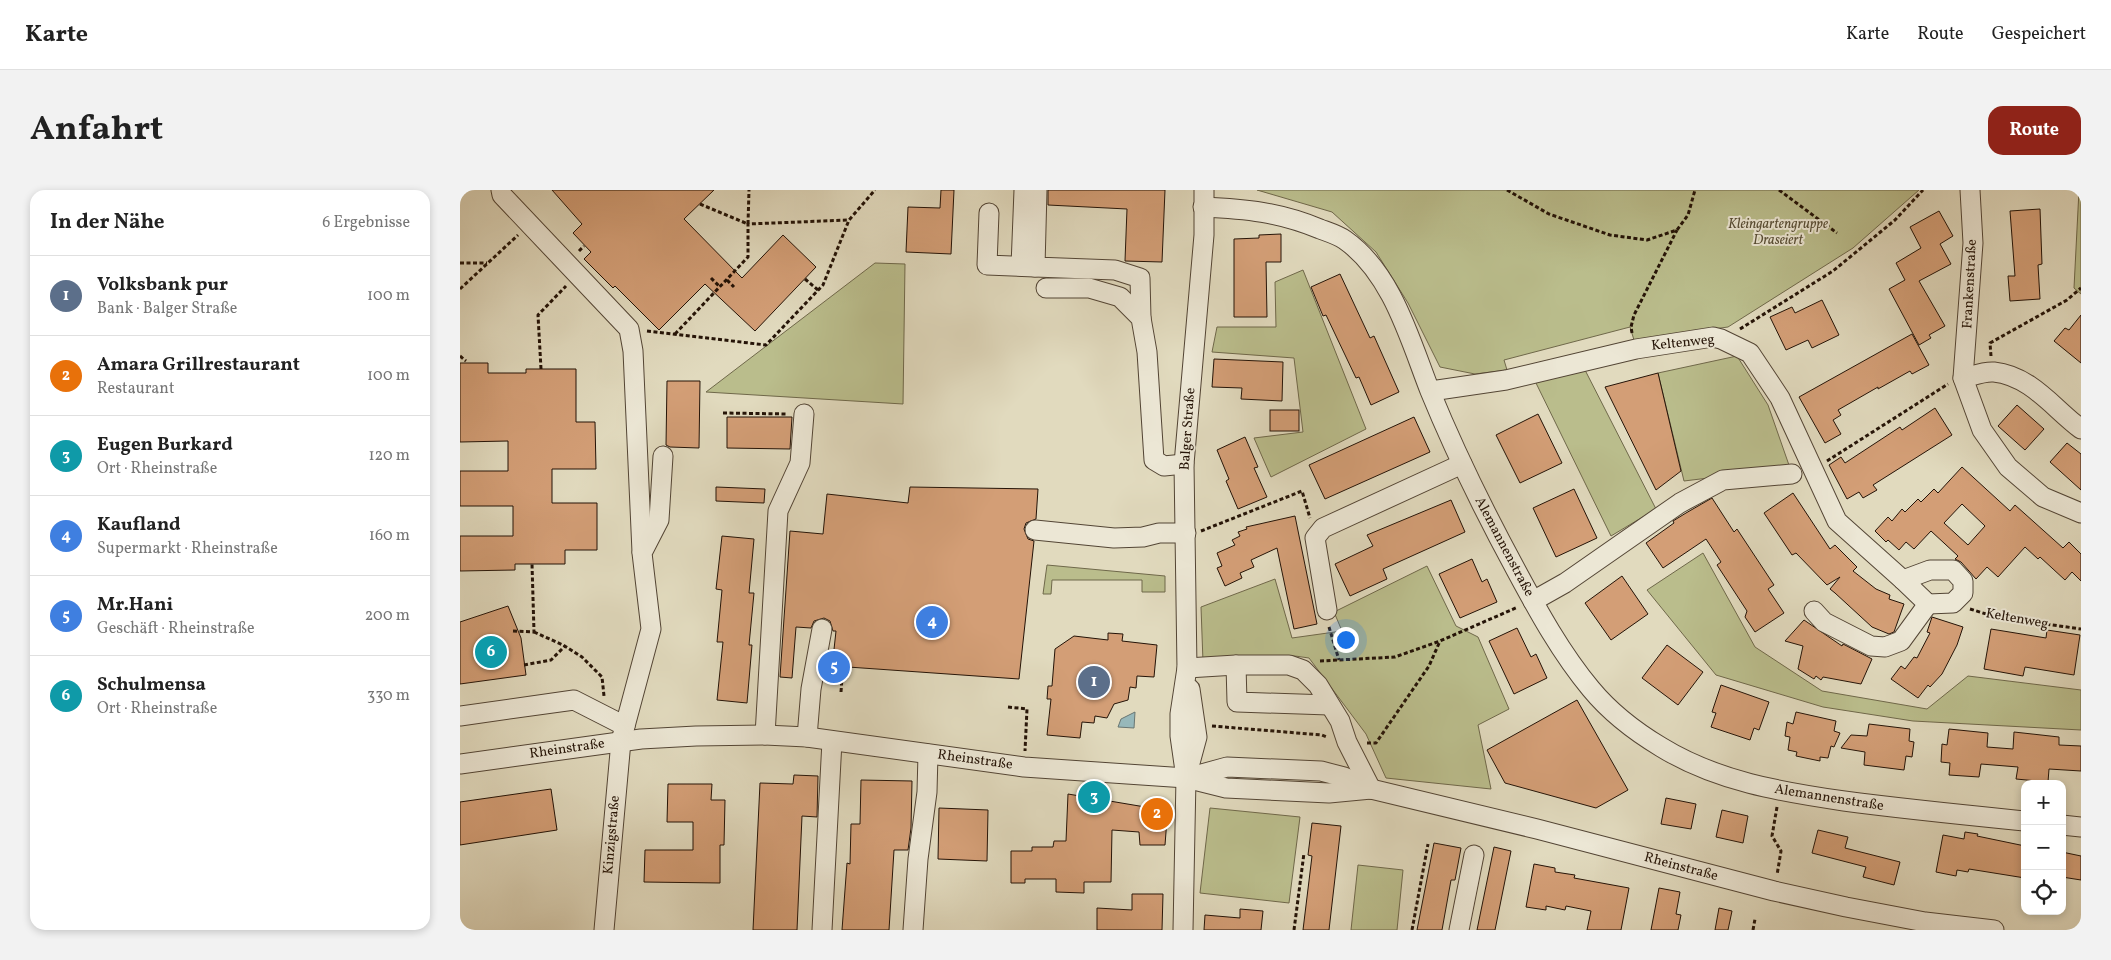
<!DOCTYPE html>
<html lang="de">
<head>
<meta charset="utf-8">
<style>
  body { margin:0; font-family:Vollkorn,serif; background:#f2f2f2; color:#222 }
  .controls { position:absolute; right:15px; bottom:15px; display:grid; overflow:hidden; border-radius:10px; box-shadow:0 2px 8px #0003 }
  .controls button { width:45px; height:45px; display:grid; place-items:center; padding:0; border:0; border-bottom:1px solid #e0e0e0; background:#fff; color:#222; font:25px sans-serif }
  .you { position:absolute; left:885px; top:449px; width:18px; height:18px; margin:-12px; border:4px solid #fff; border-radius:50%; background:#1a73e8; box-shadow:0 0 0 8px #1a73e833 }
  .badge { display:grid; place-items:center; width:32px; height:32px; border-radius:50%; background:#8f2418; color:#fff; font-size:16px; font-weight:700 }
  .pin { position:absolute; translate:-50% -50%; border:2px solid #fff; box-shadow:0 1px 5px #0006 }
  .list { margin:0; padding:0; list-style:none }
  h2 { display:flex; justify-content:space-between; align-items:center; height:65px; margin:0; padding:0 20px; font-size:21px }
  h2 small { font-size:16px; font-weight:400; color:#767676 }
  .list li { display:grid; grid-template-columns:32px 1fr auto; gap:15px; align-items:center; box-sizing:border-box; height:80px; padding:0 20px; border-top:1px solid #e0e0e0 }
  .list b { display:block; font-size:19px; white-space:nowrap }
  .list p { margin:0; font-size:16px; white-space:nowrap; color:#767676 }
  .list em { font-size:16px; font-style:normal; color:#767676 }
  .icon { flex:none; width:28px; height:28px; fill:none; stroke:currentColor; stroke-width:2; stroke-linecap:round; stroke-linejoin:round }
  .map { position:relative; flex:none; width:1621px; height:740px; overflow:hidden; border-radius:15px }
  header { display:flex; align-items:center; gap:30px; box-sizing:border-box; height:70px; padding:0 25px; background:#fff; border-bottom:1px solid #e0e0e0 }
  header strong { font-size:24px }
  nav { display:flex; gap:28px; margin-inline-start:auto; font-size:18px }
  .intro { display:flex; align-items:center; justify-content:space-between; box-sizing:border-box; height:120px; padding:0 30px }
  h1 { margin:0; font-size:35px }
  .button { padding:12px 22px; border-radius:15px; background:#8f2418; color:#fff; font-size:18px; font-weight:700 }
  main { display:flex; gap:30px; padding:0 30px }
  aside { flex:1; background:#fff; border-radius:15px; box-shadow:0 2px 8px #0003 }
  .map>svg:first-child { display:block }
  .green { fill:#babd8c; stroke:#6f684a }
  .water { fill:#97b8ba; stroke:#697672 }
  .building { fill:#d39e76; stroke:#241307; fill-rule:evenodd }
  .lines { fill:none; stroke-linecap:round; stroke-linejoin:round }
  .minor-casing { stroke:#534535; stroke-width:21 }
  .path { stroke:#241307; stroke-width:3; stroke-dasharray:4 2.5; stroke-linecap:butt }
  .minor { stroke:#ece7d5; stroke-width:19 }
  .labels { text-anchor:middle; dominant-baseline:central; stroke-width:4; stroke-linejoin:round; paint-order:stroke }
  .park-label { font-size:14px; font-style:italic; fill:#584e36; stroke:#ece7d5 }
  .street-label { font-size:14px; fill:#241307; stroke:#ece7d5 }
</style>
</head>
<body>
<header>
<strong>Karte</strong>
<nav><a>Karte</a><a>Route</a><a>Gespeichert</a></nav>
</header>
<div class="intro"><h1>Anfahrt</h1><a class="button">Route</a></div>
<main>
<aside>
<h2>In der Nähe<small>6 Ergebnisse</small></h2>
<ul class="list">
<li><span class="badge" style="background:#5c6f8a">1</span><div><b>Volksbank pur</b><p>Bank · Balger Straße</p></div><em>100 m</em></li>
<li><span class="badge" style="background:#e8710a">2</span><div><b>Amara Grillrestaurant</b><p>Restaurant</p></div><em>100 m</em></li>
<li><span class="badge" style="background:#0f9aa8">3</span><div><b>Eugen Burkard</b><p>Ort · Rheinstraße</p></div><em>120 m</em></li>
<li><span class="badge" style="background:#3f7fe0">4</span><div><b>Kaufland</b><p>Supermarkt · Rheinstraße</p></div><em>160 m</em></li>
<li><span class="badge" style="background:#3f7fe0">5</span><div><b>Mr.Hani</b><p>Geschäft · Rheinstraße</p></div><em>200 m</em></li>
<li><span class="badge" style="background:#0f9aa8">6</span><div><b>Schulmensa</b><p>Ort · Rheinstraße</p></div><em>330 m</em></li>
</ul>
</aside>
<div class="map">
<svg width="1621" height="740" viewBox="0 0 1621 740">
  <rect width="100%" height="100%" fill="#e1dabe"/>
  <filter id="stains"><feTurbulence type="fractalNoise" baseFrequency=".004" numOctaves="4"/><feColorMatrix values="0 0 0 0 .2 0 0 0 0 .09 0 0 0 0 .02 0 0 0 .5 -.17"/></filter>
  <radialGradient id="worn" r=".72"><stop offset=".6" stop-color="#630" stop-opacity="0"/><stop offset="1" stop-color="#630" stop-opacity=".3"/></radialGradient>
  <g class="green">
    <polygon points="797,0 1459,0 1393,58 1268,137 1174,150 1170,137 1044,170 1047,180 1015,184 980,177 948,113 916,62 872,22"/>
    <polygon points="1619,0 1621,0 1621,104 1614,98"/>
    <polygon points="415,73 445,74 443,214 246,202"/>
    <polygon points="843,80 906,239 811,287 794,248 843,242 834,168 752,162 757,137 816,137 815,92"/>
    <polygon points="1277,166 1308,215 1330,278 1224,291 1198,183"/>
    <polygon points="1125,180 1196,319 1151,346 1075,191"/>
    <polygon points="1243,363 1295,457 1362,501 1467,519 1508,486 1621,500 1621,540 1453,531 1363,517 1256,485 1187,400"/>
    <polygon points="587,375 705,386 705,402 682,402 682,390 592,390 591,404 583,404"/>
    <path d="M967,376L996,436L1018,447L1049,519L1018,535L1031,599L926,588L906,544L849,468C819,462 774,468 743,472L741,417L815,389L832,448L882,441L874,422Z"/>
    <polygon points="750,618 840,627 829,713 740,703"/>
    <polygon points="898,675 943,680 937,740 891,740"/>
  </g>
  <polygon class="water" points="675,522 674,538 658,537 661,529"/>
  <g class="building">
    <polygon points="92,0 254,0 224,29 282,88 323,45 356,77 295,141 245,94 199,140 155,96 153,98 124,69 131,62 113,43 122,34"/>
    <polygon points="481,0 494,0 491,64 446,62 448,17 480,18"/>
    <polygon points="588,0 705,0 702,72 665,71 667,19 588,15"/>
    <polygon points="1580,19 1582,74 1578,75 1580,109 1550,111 1548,86 1555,86 1550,21"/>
    <polygon points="1479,21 1493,46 1480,54 1491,74 1459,91 1485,136 1469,145 1471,148 1459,155 1429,99 1445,90 1436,73 1461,58 1450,37"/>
    <polygon points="821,44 821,72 806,72 807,127 774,127 774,49 799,48 799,45"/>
    <polygon points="880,84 910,148 914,146 939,202 911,215 899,187 896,188 866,125 863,126 851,97"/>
    <polygon points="1362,110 1379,145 1352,158 1348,150 1326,160 1310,127 1332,117 1335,123"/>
    <polygon points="1621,125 1621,173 1594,151 1605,138 1609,140"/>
    <polygon points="1452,144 1469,175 1452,184 1450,181 1418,199 1418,197 1378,220 1381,225 1373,230 1381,244 1365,253 1339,207"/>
    <polygon points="754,169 823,172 822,211 781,209 782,198 752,197"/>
    <polygon points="0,173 28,173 28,183 66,183 66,179 116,179 116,232 135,232 136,279 92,279 92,313 137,313 137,360 105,360 105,374 55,374 55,380 0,381 0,346 53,346 53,316 0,316 0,281 48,281 48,251 0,252"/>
    <polygon points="1198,183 1221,281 1196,300 1145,197"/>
    <polygon points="207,191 240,191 239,258 210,257 206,255"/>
    <polygon points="1557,215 1584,239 1565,260 1538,236"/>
    <polygon points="1475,218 1492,245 1413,295 1417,300 1403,308 1399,302 1387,309 1369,275 1381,267 1385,273 1440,237 1442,240"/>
    <rect x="810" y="220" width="29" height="21"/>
    <polygon points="1078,224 1102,273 1060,293 1036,245"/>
    <polygon points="267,227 332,227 330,259 267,258"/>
    <polygon points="954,227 970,262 865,309 849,275"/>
    <polygon points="785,247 798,277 794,278 807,307 778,319 766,291 769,289 757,260"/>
    <polygon points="1607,253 1621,264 1621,300 1590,272"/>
    <path d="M1502,277L1550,321L1555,315L1603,358L1609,352L1621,364V391L1612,382L1605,390L1580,367L1578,369L1565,357L1538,387L1527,377L1516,389L1501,372L1495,369L1498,366L1471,341L1454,359L1446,352L1439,360L1428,350L1426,352L1415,341L1428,327L1432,331L1442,319L1445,322L1458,309L1461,312L1474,299L1478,303ZM1502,314L1525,336L1508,355L1484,333Z"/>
    <polygon points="256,297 305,299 304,313 256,311"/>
    <polygon points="450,297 578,299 576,329 566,333 564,339 568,349 574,351 559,489 388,477 387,489 371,487 376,441 373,441 370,431 364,428 354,431 351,438 336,437 332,488 320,487 330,341 363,344 367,304 448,313"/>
    <polygon points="1114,299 1137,348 1096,367 1073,318"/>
    <polygon points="1333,303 1370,359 1375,355 1397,377 1393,381 1416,399 1430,405 1429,409 1444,414 1434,442 1429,444 1412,437 1375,403 1370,399 1380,387 1367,395 1336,363 1332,365 1304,323"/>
    <polygon points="1252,308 1274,342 1277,339 1314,395 1308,399 1324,423 1295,442 1285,427 1287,421 1257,375 1261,372 1246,349 1203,378 1186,353 1214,333 1213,331 1226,323"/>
    <polygon points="991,310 1005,342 923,379 927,389 890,406 875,374 913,356 907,345"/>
    <polygon points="835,326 857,434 834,439 817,358 791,370 794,377 780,383 782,388 765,396 757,378 762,376 757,363 775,355 772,350 780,346 778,342 787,339 786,337"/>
    <polygon points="262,346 294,349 289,403 294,403 289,455 292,455 287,513 257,510 263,452 257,452 262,400 256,399"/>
    <polygon points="1012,369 1022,392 1027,389 1037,412 1000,428 979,384"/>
    <polygon points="1162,386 1188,424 1151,450 1125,413"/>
    <polygon points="48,416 61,448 66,485 0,494 0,432"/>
    <polygon points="1472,427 1503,437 1497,455 1482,484 1470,497 1468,495 1458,508 1431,489 1441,476 1445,479 1454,467 1457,468 1470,443 1467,442"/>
    <polygon points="1344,430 1382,456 1383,454 1412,469 1401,494 1363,487 1361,490 1356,486 1354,489 1338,479 1343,456 1325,451"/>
    <polygon points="1057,438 1071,467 1076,464 1087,488 1054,504 1029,451"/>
    <polygon points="1531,439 1586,448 1587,440 1620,445 1614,485 1565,477 1563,486 1524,479"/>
    <polygon points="648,443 663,444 662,451 697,455 694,487 677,486 676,498 670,497 668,510 654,514 647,528 635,526 634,533 622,532 620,548 587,545 591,509 587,509 588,496 592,496 595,459 614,446 648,450"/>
    <polygon points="1207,455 1243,482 1218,515 1182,488"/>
    <polygon points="1261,495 1309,512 1299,540 1294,538 1290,550 1251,537 1256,523 1252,522"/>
    <polygon points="1117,510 1168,600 1136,618 1045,593 1027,560"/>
    <polygon points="1336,522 1376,531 1374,541 1380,543 1374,557 1371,556 1368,568 1360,567 1360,571 1336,566 1337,562 1328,560 1330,547 1325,546 1327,532 1333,534"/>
    <polygon points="1409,534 1450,539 1449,551 1454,552 1452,567 1446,566 1444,580 1404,575 1405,562 1381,558 1391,545 1407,546"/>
    <polygon points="1489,539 1528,543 1527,557 1553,559 1554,542 1599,547 1599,555 1621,556 1621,581 1589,579 1588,592 1556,589 1558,577 1521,574 1519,587 1489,585 1490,573 1481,572 1482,554 1487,555"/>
    <polygon points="334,585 358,586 357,627 342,626 337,740 293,740 300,593 333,594"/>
    <polygon points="401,590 452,591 451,638 448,660 434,660 429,740 382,740 387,673 390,674 391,634 400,634"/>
    <polygon points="208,594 252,594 251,610 265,610 264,655 260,655 260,693 184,692 185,660 233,660 233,632 207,632"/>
    <polygon points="91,599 97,640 0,655 0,612"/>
    <polygon points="608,604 703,620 707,629 705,655 680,655 679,642 652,640 651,692 624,692 624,703 596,702 596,689 565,689 565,693 551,693 551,661 572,661 572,657 593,657 594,651 606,651"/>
    <polygon points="1206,608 1236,614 1231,639 1201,634"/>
    <polygon points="479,618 528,620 527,671 478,669"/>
    <polygon points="1262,620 1288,626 1283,653 1256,647"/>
    <polygon points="852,633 881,636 869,740 843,740 852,666 848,665"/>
    <polygon points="1358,640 1388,647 1385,658 1440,672 1434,695 1403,687 1406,677 1352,663"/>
    <polygon points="1505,642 1518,644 1517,646 1565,656 1565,688 1509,679 1508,682 1497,680 1496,686 1476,682 1483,645 1504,649"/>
    <polygon points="974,653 1001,658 995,690 991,690 982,740 957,740"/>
    <polygon points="1034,657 1051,661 1035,740 1017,740"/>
    <polygon points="1602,662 1621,666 1621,690 1602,687"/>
    <polygon points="1074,674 1095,678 1095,682 1115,685 1114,688 1169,698 1161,740 1127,740 1131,721 1106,716 1105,720 1086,716 1086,720 1066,717"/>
    <polygon points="1199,698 1220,702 1216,724 1221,725 1218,740 1191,740"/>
    <polygon points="672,704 703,704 702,740 637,740 637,718 672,720"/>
    <polygon points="1259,718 1272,721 1268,740 1255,740"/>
    <polygon points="780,719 803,721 801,740 744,740 745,725 780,728"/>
  </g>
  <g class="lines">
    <defs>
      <g id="minor">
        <polyline points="41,0 42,5 169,139 173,161 182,362"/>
        <polyline points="577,0 575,77 655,80 680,88 681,128"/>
        <polyline points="1510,0 1513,53 1503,188 1522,240 1548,277 1583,307 1621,323"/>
        <path d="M743,17C786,19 819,22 860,39C868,42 878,45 885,50C932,83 950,150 970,201C995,262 1024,321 1056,380C1078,421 1101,463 1131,499C1150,522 1176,542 1201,557C1256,591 1321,602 1384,611C1444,619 1505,625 1565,631"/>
        <polyline points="529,23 527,75 575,77"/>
        <polyline points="561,76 564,0"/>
        <polyline points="586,98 629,98 660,107 681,128 687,162 694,270 704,276 724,274"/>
        <path d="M1503,188C1512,186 1524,181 1534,182C1571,186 1593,218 1621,239"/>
        <polyline points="971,201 1046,190 1176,159 1253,147 1261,149 1290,163 1320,208 1377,331 1443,390"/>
        <polyline points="575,340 654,348 683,347 699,343 726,343"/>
        <polygon points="1470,380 1493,380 1503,391 1503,403 1493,413 1468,414 1443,390"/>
        <polyline points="1073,411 1105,393 1220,313 1263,290 1332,284"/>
        <polyline points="867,420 855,348 863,338 1002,274"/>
        <polyline points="1354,421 1364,432 1411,456 1425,457 1441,451 1468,414"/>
        <polyline points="776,475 777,512 869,515"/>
        <polyline points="727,478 776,475 829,475 843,480 858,495 880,531 887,552 911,599"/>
        <polyline points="0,526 114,510 165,536"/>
        <polyline points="305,545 318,321 340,273 344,224"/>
        <polyline points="347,547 351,499 362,439"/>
        <polyline points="0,574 181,549 236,546 305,545 347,547 564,577 726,588 766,598 869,603 911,599"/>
        <polyline points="727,584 737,547 730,499"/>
        <polyline points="727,588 767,577 861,581 884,587 911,599 1077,639 1314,701 1386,717 1465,732 1534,740"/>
        <polyline points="1602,635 1621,637"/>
        <polyline points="144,740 161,551 191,439 182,363 199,330 203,266"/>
        <polyline points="362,740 372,551"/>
        <polyline points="453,740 458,669 467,602 468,564"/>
        <polyline points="723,740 726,588 720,546 720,524 727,478 724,274 744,45 744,0"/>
        <polyline points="999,740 1014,665"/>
      </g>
    </defs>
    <use href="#minor" class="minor-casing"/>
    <g class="path">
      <polyline points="1047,0 1089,24 1150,45 1187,50 1217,40 1228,25 1235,0"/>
      <polyline points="1319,0 1377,43"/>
      <polyline points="240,14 288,34 289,0"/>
      <polyline points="119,61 124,56"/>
      <polyline points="0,73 27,73"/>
      <polyline points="251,88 260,97"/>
      <polyline points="345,89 358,100"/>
      <polyline points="267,90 274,97"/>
      <polyline points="0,99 58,45"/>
      <polyline points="1280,139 1373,81 1435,30 1463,0"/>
      <polyline points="187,141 306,155 363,95 389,30 415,0"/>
      <polyline points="1172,143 1171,137 1174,125 1217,40"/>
      <polyline points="215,144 288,67 288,34 389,30"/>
      <polyline points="0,166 6,171"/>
      <polyline points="1531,166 1530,153 1607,110 1621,98"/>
      <polyline points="81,179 78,125 106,96"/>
      <polyline points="263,223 328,224"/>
      <polyline points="1367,271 1488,194"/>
      <polyline points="741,341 842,301 850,328"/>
      <polyline points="1510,419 1536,427 1621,439"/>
      <polyline points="869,437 879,470"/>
      <polyline points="53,441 74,442 72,374"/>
      <polyline points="74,442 103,455 122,467 142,487 144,506"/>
      <polyline points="860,471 935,467 980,451 1058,417"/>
      <polyline points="64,475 91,470 105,456"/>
      <polyline points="381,502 382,488"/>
      <polyline points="548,517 567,519 565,561"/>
      <polyline points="752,536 862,545 867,547"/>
      <polyline points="907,553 916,553 969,476 980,451"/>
      <polyline points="1317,617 1312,646 1321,661 1317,685"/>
      <polyline points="834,740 844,663"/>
      <polyline points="952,740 968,654"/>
      <polyline points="1293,740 1295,729"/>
    </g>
    <use href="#minor" class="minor"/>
  </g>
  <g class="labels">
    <g class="park-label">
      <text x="1318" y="34">Kleingartengruppe<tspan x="1318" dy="16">Draseiert</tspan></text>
    </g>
    <g class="street-label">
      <text transform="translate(1510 94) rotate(-87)">Frankenstraße</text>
      <text transform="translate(1223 153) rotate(-6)">Keltenweg</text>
      <text transform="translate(728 239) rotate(-86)">Balger Straße</text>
      <text transform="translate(1044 357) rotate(62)">Alemannenstraße</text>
      <text transform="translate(1557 429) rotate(10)">Keltenweg</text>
      <text transform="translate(107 559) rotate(-8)">Rheinstraße</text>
      <text transform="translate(515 570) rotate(8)">Rheinstraße</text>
      <text transform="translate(1369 608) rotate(9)">Alemannenstraße</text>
      <text transform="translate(152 645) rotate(-85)">Kinzigstraße</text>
      <text transform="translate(1221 677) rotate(15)">Rheinstraße</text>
    </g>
  </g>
  <rect width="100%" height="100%" filter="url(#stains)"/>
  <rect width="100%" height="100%" fill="url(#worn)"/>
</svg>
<div class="controls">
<button>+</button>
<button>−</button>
<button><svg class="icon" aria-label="locate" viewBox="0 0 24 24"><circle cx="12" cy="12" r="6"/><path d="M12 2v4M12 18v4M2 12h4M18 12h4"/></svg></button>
</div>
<div class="you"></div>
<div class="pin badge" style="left:634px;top:492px;background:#5c6f8a">1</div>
<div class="pin badge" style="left:697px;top:624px;background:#e8710a">2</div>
<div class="pin badge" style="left:634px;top:607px;background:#0f9aa8">3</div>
<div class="pin badge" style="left:472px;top:432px;background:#3f7fe0">4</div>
<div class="pin badge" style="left:374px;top:477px;background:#3f7fe0">5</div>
<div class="pin badge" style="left:31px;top:462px;background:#0f9aa8">6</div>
</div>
</main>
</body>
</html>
